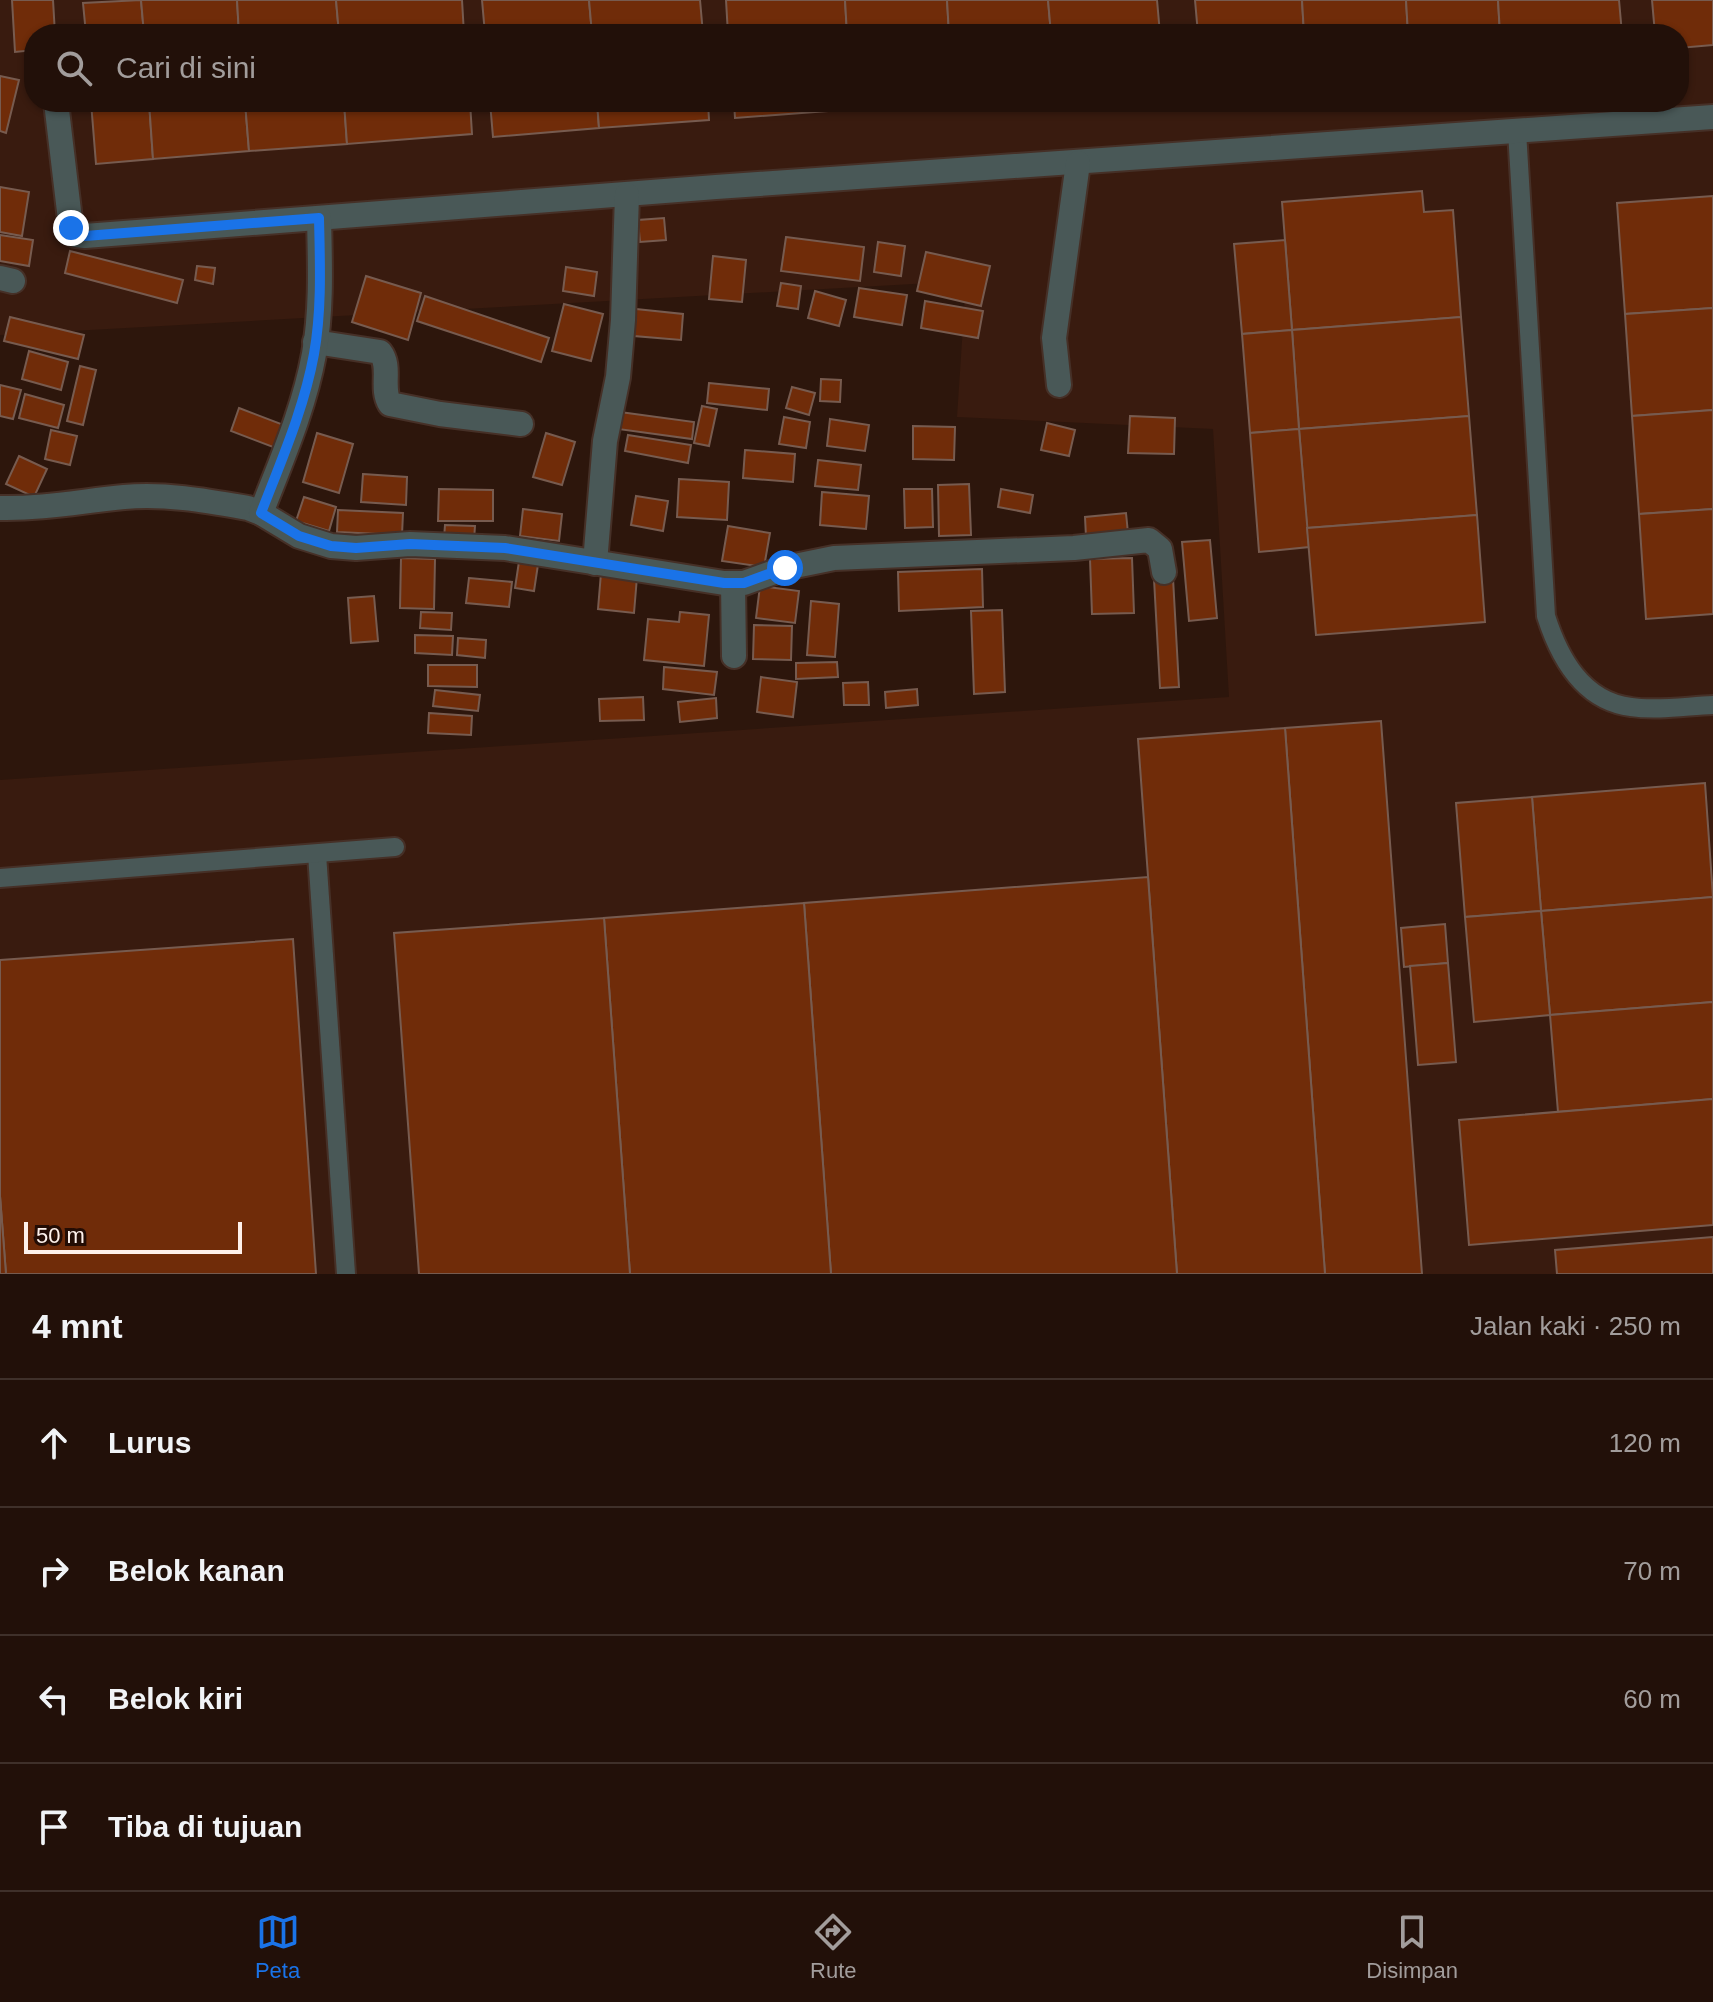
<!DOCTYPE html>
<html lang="id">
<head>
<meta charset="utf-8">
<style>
  body { margin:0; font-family:Arial,sans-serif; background:#2a1912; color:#f1f3f6 }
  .scale { position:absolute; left:24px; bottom:20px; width:218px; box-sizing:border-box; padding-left:8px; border:4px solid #fef1eb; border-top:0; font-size:22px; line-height:28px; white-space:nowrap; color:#fef1eb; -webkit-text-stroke:6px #230c04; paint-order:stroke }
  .stop { position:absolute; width:24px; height:24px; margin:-18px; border:6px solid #1a73e8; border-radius:50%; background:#fff }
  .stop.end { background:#1a73e8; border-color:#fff; box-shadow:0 2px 8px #0008 }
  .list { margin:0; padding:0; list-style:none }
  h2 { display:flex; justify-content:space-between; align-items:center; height:104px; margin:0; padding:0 32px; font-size:34px }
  h2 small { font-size:26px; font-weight:400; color:#a29d9c }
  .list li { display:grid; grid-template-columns:52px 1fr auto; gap:24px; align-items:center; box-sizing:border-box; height:128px; padding:0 32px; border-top:2px solid #3f302a }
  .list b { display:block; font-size:30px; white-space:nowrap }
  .list em { font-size:26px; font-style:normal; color:#a29d9c }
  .icon { flex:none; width:44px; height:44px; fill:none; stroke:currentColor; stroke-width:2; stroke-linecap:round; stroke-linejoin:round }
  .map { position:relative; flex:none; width:1713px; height:1274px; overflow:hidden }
  .search { position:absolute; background:#221009; box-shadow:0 2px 6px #0004; left:24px; right:24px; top:24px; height:88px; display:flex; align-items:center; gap:20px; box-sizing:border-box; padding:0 28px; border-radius:32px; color:#a29d9c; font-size:30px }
  .sheet { height:616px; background:#221009 }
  nav { display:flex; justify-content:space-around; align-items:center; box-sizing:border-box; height:112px; border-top:2px solid #3f302a; background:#221009; font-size:22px; color:#a29d9c }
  nav a { display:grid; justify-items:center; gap:4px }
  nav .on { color:#1a73e8 }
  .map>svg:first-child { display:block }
  .built { fill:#391b0f; fill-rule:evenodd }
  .building { fill:#702c09; stroke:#775b4f; stroke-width:2 }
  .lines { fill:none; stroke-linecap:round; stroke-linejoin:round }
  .lane-casing { stroke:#463027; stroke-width:22 }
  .street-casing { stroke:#463027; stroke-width:28 }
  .lane { stroke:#495857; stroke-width:18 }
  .street { stroke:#495857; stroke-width:24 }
  .route { stroke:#1a73e8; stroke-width:10 }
</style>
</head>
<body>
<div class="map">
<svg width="1713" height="1274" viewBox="0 0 1713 1274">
  <rect width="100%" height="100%" fill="#2d160c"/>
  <path class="built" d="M0,0H1713V1274H0V780L1229,697L1213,429L957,417L966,281L0,335ZM34,34H1679V102H34Z"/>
  <g class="building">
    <polygon points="12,0 53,0 55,34 34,34 34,50 15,52"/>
    <polygon points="141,0 144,34 86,34 83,3"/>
    <polygon points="141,0 237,0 239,34 144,34"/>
    <polygon points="237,0 336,0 339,34 239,34"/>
    <polygon points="336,0 462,0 464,34 339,34"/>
    <polygon points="482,0 589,0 592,34 485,34"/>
    <polygon points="589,0 700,0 703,34 592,34"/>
    <polygon points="726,0 845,0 847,34 728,34"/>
    <polygon points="845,0 947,0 949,34 847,34"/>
    <polygon points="947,0 1048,0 1051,34 949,34"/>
    <polygon points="1048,0 1157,0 1160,34 1051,34"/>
    <polygon points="1195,0 1302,0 1304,34 1198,34"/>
    <polygon points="1302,0 1406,0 1408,34 1304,34"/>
    <polygon points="1406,0 1498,0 1500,34 1408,34"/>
    <polygon points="1498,0 1619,0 1622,34 1500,34"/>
    <polygon points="1652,0 1713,0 1713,45 1679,48 1679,34 1655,34"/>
    <polygon points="0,76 19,80 6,133 0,131"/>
    <polygon points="91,102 149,102 153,159 96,164"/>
    <polygon points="149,102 245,102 249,151 153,159"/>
    <polygon points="245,102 344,102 347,144 249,151"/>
    <polygon points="344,102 470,102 472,134 347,144"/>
    <polygon points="490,102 597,102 599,128 493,137"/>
    <polygon points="597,102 708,102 709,120 599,128"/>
    <polygon points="734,102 853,102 854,109 735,118"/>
    <polygon points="853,102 942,102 854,109"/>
    <polygon points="0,187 29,192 22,236 0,232"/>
    <polygon points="1422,191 1424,212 1453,210 1461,317 1292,330 1282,202"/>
    <polygon points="1713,196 1713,308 1625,314 1617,203"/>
    <polygon points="664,218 666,240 640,242 638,220"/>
    <polygon points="0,235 33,240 29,266 0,261"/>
    <polygon points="786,237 864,247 860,281 781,271"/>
    <polygon points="1285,240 1292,330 1242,334 1234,244"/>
    <polygon points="878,242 905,246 901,276 874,272"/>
    <polygon points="70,251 183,280 177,303 65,273"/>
    <polygon points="926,252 990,266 981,306 917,291"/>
    <polygon points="713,256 746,260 742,302 709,299"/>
    <polygon points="197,266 215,268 213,284 195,280"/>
    <polygon points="566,267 597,272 594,296 563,291"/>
    <polygon points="366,276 421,293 408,340 352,322"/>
    <polygon points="781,283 801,286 798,309 777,306"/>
    <polygon points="859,288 907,295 902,325 854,317"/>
    <polygon points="815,291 846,300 839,326 808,318"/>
    <polygon points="425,296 549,338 541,362 417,321"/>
    <polygon points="925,301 983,311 978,338 921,328"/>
    <polygon points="564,304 603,314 591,361 552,351"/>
    <polygon points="1713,308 1713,410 1632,416 1625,314"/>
    <polygon points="636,309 683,314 681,340 634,336"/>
    <polygon points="10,317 84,335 78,359 4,341"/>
    <polygon points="1461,317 1469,416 1299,429 1292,330"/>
    <polygon points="1292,330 1299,429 1250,433 1242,334"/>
    <polygon points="29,351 68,362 61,390 22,379"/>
    <polygon points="80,366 96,370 83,425 67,421"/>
    <polygon points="821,379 841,380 840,402 820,401"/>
    <polygon points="709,383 769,389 767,410 707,403"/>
    <polygon points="0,385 21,390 13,419 0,416"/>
    <polygon points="792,387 815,393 809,415 786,408"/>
    <polygon points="25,394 64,405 58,428 19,418"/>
    <polygon points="702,406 717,409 709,446 694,443"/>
    <polygon points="239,408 289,427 281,450 231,431"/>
    <polygon points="1713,410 1713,509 1639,514 1632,416"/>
    <polygon points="620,412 694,422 692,439 618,429"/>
    <polygon points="1130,416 1175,418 1174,454 1128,453"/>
    <polygon points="1469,416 1477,515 1307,528 1299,429"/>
    <polygon points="784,417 810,422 806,448 779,444"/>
    <polygon points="830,419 869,425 865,451 827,446"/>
    <polygon points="1047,423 1075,430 1069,456 1041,450"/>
    <polygon points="913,426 955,427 954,460 913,459"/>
    <polygon points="1299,429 1309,547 1259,552 1250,433"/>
    <polygon points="51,430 77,436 70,465 45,459"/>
    <polygon points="317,433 353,444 339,493 303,482"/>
    <polygon points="546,433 575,442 562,485 533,477"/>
    <polygon points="628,435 691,445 688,463 625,451"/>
    <polygon points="745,450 795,454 793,482 743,478"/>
    <polygon points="19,456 47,469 34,497 6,484"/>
    <polygon points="818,460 861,465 858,490 815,486"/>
    <polygon points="363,474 407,477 406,505 361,502"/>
    <polygon points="679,479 729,482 727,520 677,517"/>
    <polygon points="969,484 971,535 939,536 938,485"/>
    <polygon points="439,489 493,490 493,521 438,521"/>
    <polygon points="904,489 932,489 933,527 905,528"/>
    <polygon points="1001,489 1033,495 1030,513 998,507"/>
    <polygon points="822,492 869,496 866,529 820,525"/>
    <polygon points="636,496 668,501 663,531 631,525"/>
    <polygon points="304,497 336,507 329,531 296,521"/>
    <polygon points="523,509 562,514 559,541 520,536"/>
    <polygon points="1713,509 1713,614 1646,619 1639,514"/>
    <polygon points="338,510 403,513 402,535 337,532"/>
    <polygon points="1126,513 1128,533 1086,537 1085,517"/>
    <polygon points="1477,515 1485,622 1316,635 1307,528"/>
    <polygon points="445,525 475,526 474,540 444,538"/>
    <polygon points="728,526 770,533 764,567 722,561"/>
    <polygon points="1210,540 1217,618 1189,621 1182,542"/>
    <polygon points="520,555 539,558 534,591 515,588"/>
    <polygon points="401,558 435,559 434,609 400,608"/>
    <polygon points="1132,558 1134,613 1092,614 1090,559"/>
    <polygon points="982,569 983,607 899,611 898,572"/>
    <polygon points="601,573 637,577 634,613 598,609"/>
    <polygon points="469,578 512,582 509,607 466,603"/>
    <polygon points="1173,578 1179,687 1160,688 1154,579"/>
    <polygon points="760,586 799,591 795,623 756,618"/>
    <polygon points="374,596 378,641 351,643 348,598"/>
    <polygon points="811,601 839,604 835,657 807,655"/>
    <polygon points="1002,610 1005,692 974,694 971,611"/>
    <polygon points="421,612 452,613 451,630 420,628"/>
    <polygon points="680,612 709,615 704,666 644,660 648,619 679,622"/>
    <polygon points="754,625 792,626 791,660 753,659"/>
    <polygon points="415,635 453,636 452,655 415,653"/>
    <polygon points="458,638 486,640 485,658 457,655"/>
    <polygon points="837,662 838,677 796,679 796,663"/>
    <polygon points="428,665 477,665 477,687 428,686"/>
    <polygon points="664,667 717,672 714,695 663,689"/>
    <polygon points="761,677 797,682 793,717 757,712"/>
    <polygon points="868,682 869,705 844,705 843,683"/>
    <polygon points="917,689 918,705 886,708 885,692"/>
    <polygon points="435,690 480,695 478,711 433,706"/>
    <polygon points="643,697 644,720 600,721 599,699"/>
    <polygon points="716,698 717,718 680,722 678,702"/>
    <polygon points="429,713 472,716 471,735 428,733"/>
    <polygon points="1381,721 1422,1274 1325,1274 1285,728"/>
    <polygon points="1285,728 1325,1274 1177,1274 1138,739"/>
    <polygon points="1705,783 1713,897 1541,911 1532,797"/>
    <polygon points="1532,797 1541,911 1465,917 1456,803"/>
    <polygon points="1148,877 1177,1274 831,1274 804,903"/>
    <polygon points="1713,897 1713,1002 1550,1015 1541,911"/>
    <polygon points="804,903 831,1274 630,1274 604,918"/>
    <polygon points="1541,911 1550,1015 1474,1022 1465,917"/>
    <polygon points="604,918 630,1274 419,1274 394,933"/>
    <polygon points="1445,924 1448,963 1404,967 1401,928"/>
    <polygon points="293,939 316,1274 6,1274 0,1196 0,960"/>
    <polygon points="1448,963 1456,1062 1418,1065 1410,966"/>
    <polygon points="1713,1002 1713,1099 1558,1112 1550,1015"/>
    <polygon points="1713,1099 1713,1225 1469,1245 1459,1120"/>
    <polygon points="0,1196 6,1274 0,1274"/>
    <polygon points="1713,1237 1713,1274 1557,1274 1555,1250"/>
  </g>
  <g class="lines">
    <defs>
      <g id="lane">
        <path d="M1517,131L1546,616C1559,657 1582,701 1631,707C1657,711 1687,706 1713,705"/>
        <polyline points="317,854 346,1274"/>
        <polyline points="0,878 395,847"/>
      </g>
      <g id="street">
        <polyline points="56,102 71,228 76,235 85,236 716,187 1713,117"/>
        <polyline points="0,278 13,281"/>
        <path d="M315,342L380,352C392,367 380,388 390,404L440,414L521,424"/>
        <polyline points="1059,385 1054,338 1078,163"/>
        <path d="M0,508C42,509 82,501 124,497C165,493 208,501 248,508L261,513L299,536L331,546L356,548L410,544L505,548L724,583H744L785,568L834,558L1074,548L1149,540L1160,549L1164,572"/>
        <path d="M261,513C281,461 304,409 314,354C322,309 320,263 319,218"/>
        <polyline points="595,563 605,441 618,377 623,320 627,195"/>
        <polyline points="733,583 734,656"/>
      </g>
    </defs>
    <use href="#lane" class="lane-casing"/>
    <use href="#street" class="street-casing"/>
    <use href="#lane" class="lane"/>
    <use href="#street" class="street"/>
  </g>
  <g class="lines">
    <path class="route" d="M71,228L76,235L85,236L319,218C320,263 322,309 314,354C304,409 281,461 261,513L299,536L331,546L356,548L410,544L505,548L724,583H744L785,568"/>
  </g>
</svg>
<div class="scale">50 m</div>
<div class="stop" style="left:785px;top:568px"></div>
<div class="stop end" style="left:71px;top:228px"></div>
<div class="search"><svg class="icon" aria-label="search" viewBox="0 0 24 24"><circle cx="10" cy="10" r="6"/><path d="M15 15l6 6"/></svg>Cari di sini</div>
</div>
<section class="sheet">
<h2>4 mnt<small>Jalan kaki · 250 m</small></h2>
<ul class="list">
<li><svg class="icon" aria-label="ahead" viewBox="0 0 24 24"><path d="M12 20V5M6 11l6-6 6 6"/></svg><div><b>Lurus</b></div><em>120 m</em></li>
<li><svg class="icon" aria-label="right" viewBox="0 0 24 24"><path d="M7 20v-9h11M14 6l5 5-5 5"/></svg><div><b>Belok kanan</b></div><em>70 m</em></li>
<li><svg class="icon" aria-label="left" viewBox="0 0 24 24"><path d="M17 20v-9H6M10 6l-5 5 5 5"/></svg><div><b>Belok kiri</b></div><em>60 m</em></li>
<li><svg class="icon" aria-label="arrive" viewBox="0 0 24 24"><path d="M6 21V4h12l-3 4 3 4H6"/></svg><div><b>Tiba di tujuan</b></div></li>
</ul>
</section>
<nav>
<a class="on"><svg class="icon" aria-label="map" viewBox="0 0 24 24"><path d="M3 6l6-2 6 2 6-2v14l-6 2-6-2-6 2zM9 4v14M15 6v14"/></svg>Peta</a>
<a><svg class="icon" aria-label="directions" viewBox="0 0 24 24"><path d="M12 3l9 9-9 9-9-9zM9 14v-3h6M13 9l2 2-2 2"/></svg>Rute</a>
<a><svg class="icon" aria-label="saved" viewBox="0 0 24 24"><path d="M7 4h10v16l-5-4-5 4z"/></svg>Disimpan</a>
</nav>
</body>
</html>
